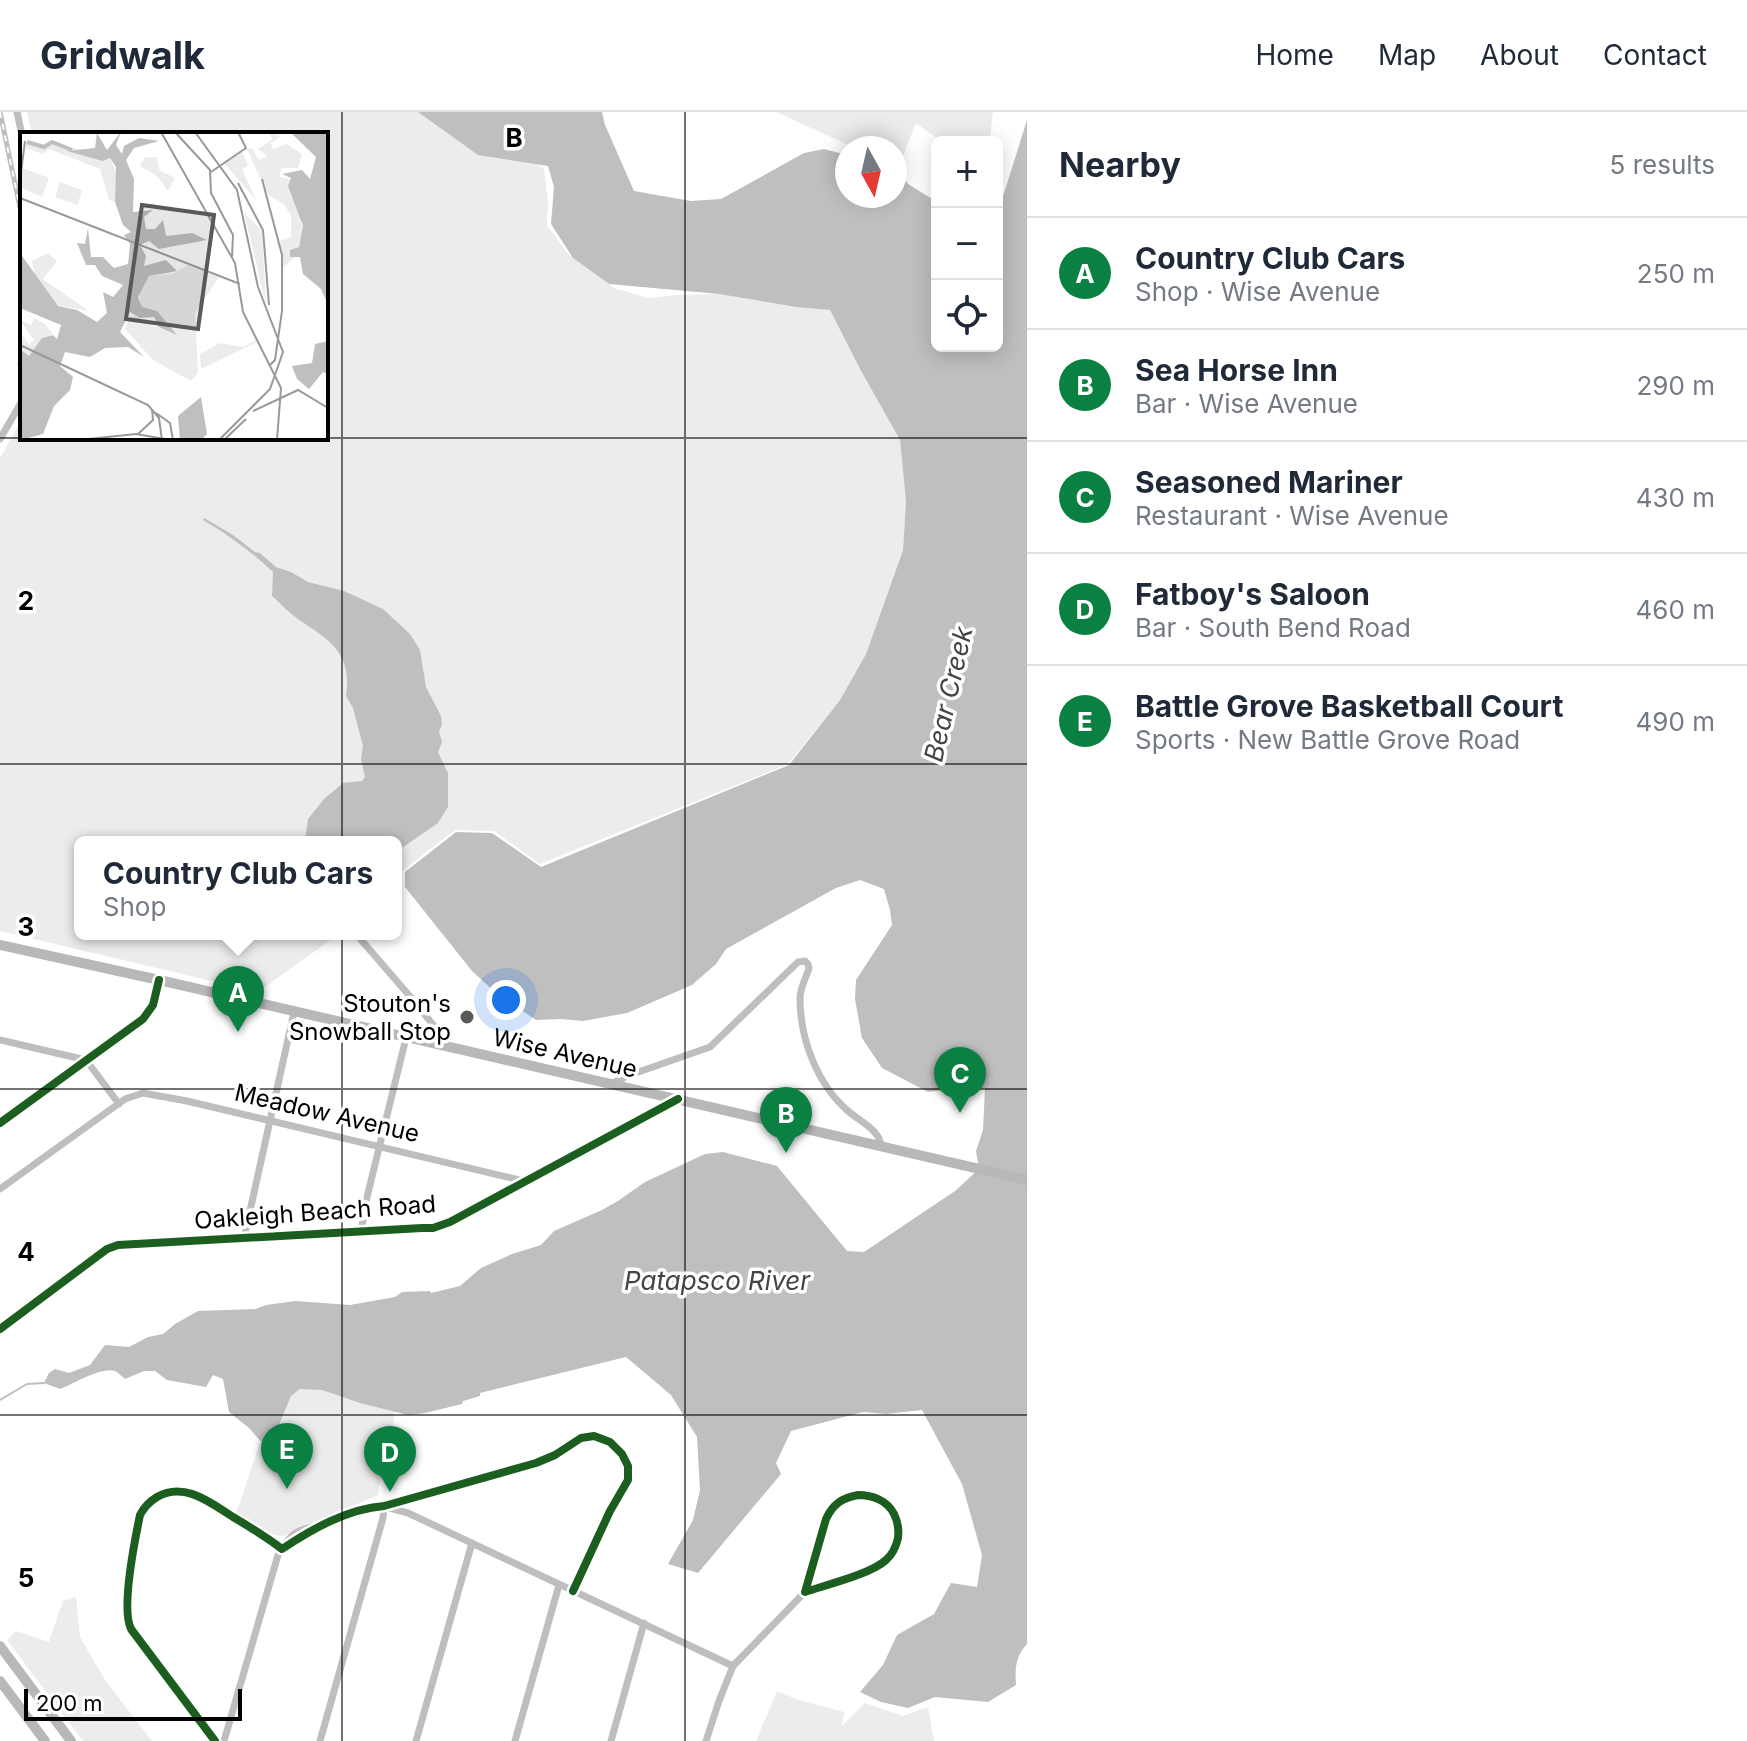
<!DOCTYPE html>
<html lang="en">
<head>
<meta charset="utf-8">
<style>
  body { margin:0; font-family:Inter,sans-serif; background:#f6f6f7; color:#1f2937 }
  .controls { position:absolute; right:24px; top:24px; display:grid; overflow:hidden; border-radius:12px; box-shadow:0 4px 20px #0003 }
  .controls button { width:72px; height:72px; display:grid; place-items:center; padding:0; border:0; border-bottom:2px solid #e0e1e3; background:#fff; color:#1f2937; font:40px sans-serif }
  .compass { position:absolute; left:835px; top:24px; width:72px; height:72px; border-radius:50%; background:#fff; box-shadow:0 4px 20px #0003; rotate:172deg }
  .scale { position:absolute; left:24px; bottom:20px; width:218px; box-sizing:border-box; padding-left:8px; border:4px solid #000; border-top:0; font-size:22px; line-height:28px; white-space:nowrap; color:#000; -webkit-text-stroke:6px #fff; paint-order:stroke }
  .you { position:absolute; left:506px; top:888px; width:28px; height:28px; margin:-20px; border:6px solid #fff; border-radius:50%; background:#1a73e8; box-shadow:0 0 0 12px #1a73e833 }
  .badge { display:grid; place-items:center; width:52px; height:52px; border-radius:50%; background:#0b8043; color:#fff; font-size:26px; font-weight:700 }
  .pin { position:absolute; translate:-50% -66px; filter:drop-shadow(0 2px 4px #0008) }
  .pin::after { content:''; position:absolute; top:42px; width:28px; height:24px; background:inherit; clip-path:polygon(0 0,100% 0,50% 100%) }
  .popup { position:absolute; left:74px; top:724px; width:328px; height:104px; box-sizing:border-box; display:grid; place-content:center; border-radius:12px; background:#fff; filter:drop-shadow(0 2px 6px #0005); font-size:26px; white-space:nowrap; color:#747a83 }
  .popup b { font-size:30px; color:#1f2937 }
  .popup::after { content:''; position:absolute; left:50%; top:100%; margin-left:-16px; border:16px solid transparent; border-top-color:#fff }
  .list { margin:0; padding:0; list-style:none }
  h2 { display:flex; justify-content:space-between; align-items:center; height:104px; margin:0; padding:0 32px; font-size:34px }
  h2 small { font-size:26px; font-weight:400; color:#747a83 }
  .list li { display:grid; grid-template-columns:52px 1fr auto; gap:24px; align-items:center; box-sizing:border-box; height:112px; padding:0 32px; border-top:2px solid #e0e1e3 }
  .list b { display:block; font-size:30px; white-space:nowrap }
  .list p { margin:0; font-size:26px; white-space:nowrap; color:#747a83 }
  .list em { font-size:26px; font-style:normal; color:#747a83 }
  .icon { flex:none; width:44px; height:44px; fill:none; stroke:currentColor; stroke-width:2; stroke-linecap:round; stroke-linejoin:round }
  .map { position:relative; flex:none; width:1027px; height:1629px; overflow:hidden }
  header { display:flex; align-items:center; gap:48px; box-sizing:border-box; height:112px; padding:0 40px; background:#fff; border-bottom:2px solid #e0e1e3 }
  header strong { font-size:38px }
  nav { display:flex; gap:44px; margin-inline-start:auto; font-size:28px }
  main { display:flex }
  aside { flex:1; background:#fff }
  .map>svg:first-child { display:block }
  .green { fill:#ececec }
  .water { fill:#bfbfbf }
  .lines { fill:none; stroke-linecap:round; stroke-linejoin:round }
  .stream { stroke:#bfbfbf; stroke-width:2 }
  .street { stroke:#bebebe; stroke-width:7 }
  .secondary { stroke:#b8b8b8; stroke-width:10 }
  .rail-casing { stroke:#bebebe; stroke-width:5 }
  .rail { stroke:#fff; stroke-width:2; stroke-dasharray:6; stroke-linecap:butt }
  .cycleway-casing { stroke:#fff; stroke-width:13 }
  .cycleway { stroke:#1b5e20; stroke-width:8 }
  .grid { fill:none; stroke:#000; stroke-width:2; stroke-opacity:0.55 }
  .poi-dot { fill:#595959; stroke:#fff; stroke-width:3 }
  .labels { text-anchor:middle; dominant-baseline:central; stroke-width:7; stroke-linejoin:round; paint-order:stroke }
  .poi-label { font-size:24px; fill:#000; stroke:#fff; text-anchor:end }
  .street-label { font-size:24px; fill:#000; stroke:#fff }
  .water-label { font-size:26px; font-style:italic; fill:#444; stroke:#fff }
  .inset-river { fill:none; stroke:#bfbfbf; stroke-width:4 }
  .inset-road { fill:none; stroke:#999; stroke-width:2 }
  .view { fill:#595959; fill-opacity:0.15; stroke:#595959; stroke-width:4 }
  .inset-edge { fill:none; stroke:#000; stroke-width:4 }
  .grid-label { font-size:26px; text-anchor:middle; font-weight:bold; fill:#000; stroke:#fff; stroke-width:7; stroke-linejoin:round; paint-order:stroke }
</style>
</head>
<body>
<header>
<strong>Gridwalk</strong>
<nav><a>Home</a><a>Map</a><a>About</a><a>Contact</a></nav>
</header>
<main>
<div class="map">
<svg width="1027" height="1629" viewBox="0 0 1027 1629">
  <rect width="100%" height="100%" fill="#fff"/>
  <g class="green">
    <polygon points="27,0 541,0 524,41 544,57 548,90 547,113 568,142 614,176 648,186 678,183 719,182 796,195 830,198 860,257 900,328 906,390 903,437 866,542 840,588 788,652 540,752 494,719 455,718 402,759 402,776 396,780 396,730 80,730 80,822 339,822 258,880 0,819 0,346 22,308 22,326 326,326 326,22 32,22"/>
    <polygon points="776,0 993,0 990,26 986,30 942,30 916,11 898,56 895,54 895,36 855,36"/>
    <polygon points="311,1276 322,1278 360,1291 395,1299 386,1362 380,1368 378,1383 283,1424 272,1423 236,1402 260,1330 265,1334 276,1320 291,1284 300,1277"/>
    <polygon points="76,1485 80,1525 105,1568 152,1629 83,1629 7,1528 16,1519 49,1530 63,1489"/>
    <polygon points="777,1579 796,1587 844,1600 842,1614 865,1591 903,1604 928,1595 934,1629 756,1629"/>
  </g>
  <g class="water">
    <path d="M418,0H602L605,13L634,79L691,89L721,87L804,41L824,37L847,43V84H895V55L898,56L908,72L937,90V234H997V96L1000,94L1027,8V1532C1015,1545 1015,1557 1016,1573L988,1590L935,1585L908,1596L881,1590L860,1580L883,1553L897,1523L934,1502L951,1471L977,1475L982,1443L962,1372L922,1298L886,1302L863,1300L791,1319L776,1351L781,1362L698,1461L668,1452L693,1408L700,1378L697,1325L671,1283L626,1245L480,1281V1284L463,1289L462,1292L425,1301L408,1303L360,1291L322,1278L300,1277L291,1284L276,1320L265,1334L249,1316L229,1300L223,1267L213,1263L206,1275L167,1268L155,1259H144L125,1267C121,1264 119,1261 115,1259C102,1254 73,1272 60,1277L44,1271L49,1261L55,1257L69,1261L90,1253L105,1233L129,1235L148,1225L163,1222L175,1212L198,1199L256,1197L266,1193L296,1189L350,1193L395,1185L402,1180L430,1179L431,1181L460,1174L481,1156L512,1142L541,1133L554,1119L602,1098L618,1089L645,1070L705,1042L723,1040L777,1054L847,1139L864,1140L955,1079L979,1057L976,1039L983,1018L985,976H960L928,980L882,956L862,926L855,887L856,868L892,813L890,798L884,777L860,768L836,776L726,837L716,852L692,873L627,901L583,909L561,907L536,908L495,880L472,859L405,775V760L456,720L492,721L541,755L789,653L840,588L866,542L903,438L906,390L900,328L860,257L830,198L796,195L719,182L609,172L573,146L551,112L554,75L548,54L478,43Z"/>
    <path d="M204,406L233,423L255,440L260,441L276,455L291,460L308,470L344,479L383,497L410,522L420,538L426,575L441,604L442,613L439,619L442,630L438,640L448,661V695L438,711L396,740V730H306L305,728L308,707L324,687L343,671L362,669L365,665L361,647L363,634L353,596L346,584C352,542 332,530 301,509C290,502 281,492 272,484L273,460C253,441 227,422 203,408Z"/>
  </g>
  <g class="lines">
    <polyline class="stream" points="0,1288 27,1272 44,1271"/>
    <g class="street">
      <polyline points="17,0 22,23"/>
      <polyline points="0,327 22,289"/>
      <polyline points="356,822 414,889 438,919 440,928 440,934"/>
      <polyline points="0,928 86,948 119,992"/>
      <path d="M613,971L627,964L710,935L798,850L805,849L808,852L809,856C806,866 800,876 800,886C800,927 817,972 848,999C859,1009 880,1018 881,1034"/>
      <polyline points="0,1011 143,907 153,893 159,868"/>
      <polyline points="0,1077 125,987 143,981 187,989 528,1070"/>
      <polyline points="361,1120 367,1085 406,926"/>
      <polyline points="244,1126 294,900"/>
      <polyline points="0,1217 107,1137 118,1133 422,1116 433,1116 450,1110 678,987"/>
      <path d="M858,1383C872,1383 887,1388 894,1402C898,1410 899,1418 898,1426C896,1435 893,1442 886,1448C871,1462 826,1473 805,1480L826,1407C833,1392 842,1386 858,1383Z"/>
      <polyline points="386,1395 408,1401 733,1554"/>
      <path d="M282,1437C312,1417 347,1397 384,1394L536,1351L555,1343L581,1326L594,1324L610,1330L622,1342L628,1354V1368L610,1399L573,1479"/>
      <path d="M215,1629L128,1512L126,1498L127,1484L140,1403C144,1395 149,1390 157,1385C184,1369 211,1391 233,1405C250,1415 266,1425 282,1437"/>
      <path d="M224,1629L278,1443C289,1424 295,1417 318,1414"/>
      <polyline points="320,1629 383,1406 384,1394"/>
      <polyline points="416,1629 472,1431"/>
      <polyline points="515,1629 559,1473"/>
      <polyline points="611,1629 644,1511"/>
      <polyline points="706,1629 719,1589 733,1554 805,1480"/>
    </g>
    <g class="secondary">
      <polyline points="0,833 159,868 1027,1068"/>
      <polyline points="0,1534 71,1629"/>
      <polyline points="0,1569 45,1629"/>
    </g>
    <defs>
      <g id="rail">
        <polyline points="0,0 22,105"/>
        <polyline points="20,252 22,248"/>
      </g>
    </defs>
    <use href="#rail" class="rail-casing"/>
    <use href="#rail" class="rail"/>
    <defs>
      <g id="cycleway">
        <polyline points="0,1011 143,907 153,893 159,868"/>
        <polyline points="0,1217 107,1137 118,1133 422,1116 433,1116 450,1110 678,987"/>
        <path d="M858,1383C872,1383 887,1388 894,1402C898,1410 899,1418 898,1426C896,1435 893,1442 886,1448C871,1462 826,1473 805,1480L826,1407C833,1392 842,1386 858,1383Z"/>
        <path d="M215,1629L131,1517C121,1497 135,1427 140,1403C144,1395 149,1390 157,1385C184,1369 211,1391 233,1405C250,1415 266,1425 282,1437C312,1417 347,1397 384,1394L536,1351L555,1343L581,1326L594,1324L610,1330L622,1342L628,1354V1368L610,1399L573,1479"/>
      </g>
    </defs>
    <use href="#cycleway" class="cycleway-casing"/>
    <use href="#cycleway" class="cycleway"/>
  </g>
  <path class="grid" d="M342,0V1629M685,0V1629M0,326H22M326,326H1027M0,652H1027M0,977H1027M0,1303H1027"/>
  <circle class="poi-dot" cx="467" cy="905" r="8"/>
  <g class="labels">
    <g class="poi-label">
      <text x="451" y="891">Stouton's<tspan x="451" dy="28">Snowball Stop</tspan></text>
    </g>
    <g class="street-label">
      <text transform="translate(565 941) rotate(13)">Wise Avenue</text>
      <text transform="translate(327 1001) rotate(13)">Meadow Avenue</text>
      <text transform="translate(315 1100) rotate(-4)">Oakleigh Beach Road</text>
    </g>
    <g class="water-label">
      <text transform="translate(948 582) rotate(-77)">Bear Creek</text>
      <text x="717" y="1168">Patapsco River</text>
    </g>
  </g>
  <g transform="translate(20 20)">
    <rect width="308" height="308" fill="#fff"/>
    <path d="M250,0L261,4L251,11L253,17L267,12L282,22L278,36H262L259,45L270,47L283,98L279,115L270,119L274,126L263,136L260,109L271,105V84L264,72L248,63L227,17L232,16L239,28L247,24L238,17L252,8ZM7,9L21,14L32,10L90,26L96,40L95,70L89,68L80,37L29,17L23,22L5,16ZM222,19L228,34L222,37L236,68L204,31ZM125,25H137L139,38L155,46L148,59L137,44L120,34ZM2,36L29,46L22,65L0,55ZM40,50L62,58V59L55,80L57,73L35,65ZM224,80L242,99L246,173ZM28,121L37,129L23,147L69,179L36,173L16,149L12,129ZM168,133L199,145L175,181L178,241L171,249L133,228L105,197L109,185L115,184L137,196L140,184L121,175L119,157L129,144L153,142ZM0,179L24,191L33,202L22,206L9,225L0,217V201L9,212L14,208L0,188L11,193L14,187ZM236,208L237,210L181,237L180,222L200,211L223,215Z" fill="#ececec"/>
    <path d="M101,0L96,13L102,22L104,14L119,6L139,9L114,16L106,28L114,47L113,80L133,78L124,85L126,97H135L143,88L146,104L172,101L187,108L139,117L129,109L120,113L126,124L124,134L146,128L157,139L129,144L118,165L122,175L137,179L157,203L139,195L134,185L120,186L110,180L100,200L124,225L108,215L85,216L70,225L45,220L40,234L53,245L50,258L34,274L23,302L0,308V217L9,224L22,206L33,203L37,207L41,193L0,176V121L38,174L57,178L77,190L87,181L83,160L93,165L103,153L82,144L75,133H66L57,111L65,112L68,96L71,125H83L94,136L108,132L110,112L104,103L111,100L103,93L95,70L96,35L90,26L83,29L47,19L75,16L77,1L87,18ZM270,0H308V173L301,157L283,142L280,125H270V118L279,115L283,94L268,54L271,46L262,42L282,38L290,47L296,25ZM308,209V242L303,240L289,257L277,247L272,234L292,231L295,212ZM181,265L187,302L181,308H160L158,284Z" fill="#bfbfbf"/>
    <path class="inset-river" d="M7,10L24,15L32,10L52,18"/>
    <path class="inset-road" d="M141,0L215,131L223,180L261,256L257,308M155,0L190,38L191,61L213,103L212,125M175,0L217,58L238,155L263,220L250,257L199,308M191,40L226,16L218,0M242,47L262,123V179L255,228L250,233M0,49L5,9M218,51L243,98L249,173M0,66L220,152M0,213L128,273L139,286L142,308M233,279L278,258L308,276M136,281L150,291L153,308M118,302L133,288L132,277M58,308L116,302L151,308M204,308L226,287"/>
    <path class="view" d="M122,73L194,83L178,197L106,187Z"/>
    <rect width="308" height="308" class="inset-edge"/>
  </g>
  <g class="grid-label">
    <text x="514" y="35">B</text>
    <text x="26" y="498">2</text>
    <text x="26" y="824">3</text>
    <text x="26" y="1149">4</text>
    <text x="26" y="1475">5</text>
  </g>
</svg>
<div class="controls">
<button>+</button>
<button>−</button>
<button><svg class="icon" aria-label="locate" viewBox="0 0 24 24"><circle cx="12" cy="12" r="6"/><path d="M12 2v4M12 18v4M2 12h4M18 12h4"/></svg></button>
</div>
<svg class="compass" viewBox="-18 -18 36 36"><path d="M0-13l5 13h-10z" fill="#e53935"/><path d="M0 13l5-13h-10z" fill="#747a83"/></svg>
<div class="scale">200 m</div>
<div class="you"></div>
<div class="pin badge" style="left:238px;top:920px">A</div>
<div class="popup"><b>Country Club Cars</b>Shop</div>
<div class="pin badge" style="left:786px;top:1041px">B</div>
<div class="pin badge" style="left:960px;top:1001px">C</div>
<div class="pin badge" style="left:390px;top:1380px">D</div>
<div class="pin badge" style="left:287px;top:1377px">E</div>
</div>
<aside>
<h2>Nearby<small>5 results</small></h2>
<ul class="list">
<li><span class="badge">A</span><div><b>Country Club Cars</b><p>Shop · Wise Avenue</p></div><em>250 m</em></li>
<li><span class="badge">B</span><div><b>Sea Horse Inn</b><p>Bar · Wise Avenue</p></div><em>290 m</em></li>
<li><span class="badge">C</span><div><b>Seasoned Mariner</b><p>Restaurant · Wise Avenue</p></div><em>430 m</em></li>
<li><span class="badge">D</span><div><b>Fatboy's Saloon</b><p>Bar · South Bend Road</p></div><em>460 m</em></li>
<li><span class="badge">E</span><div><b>Battle Grove Basketball Court</b><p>Sports · New Battle Grove Road</p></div><em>490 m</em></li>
</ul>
</aside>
</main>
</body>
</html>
